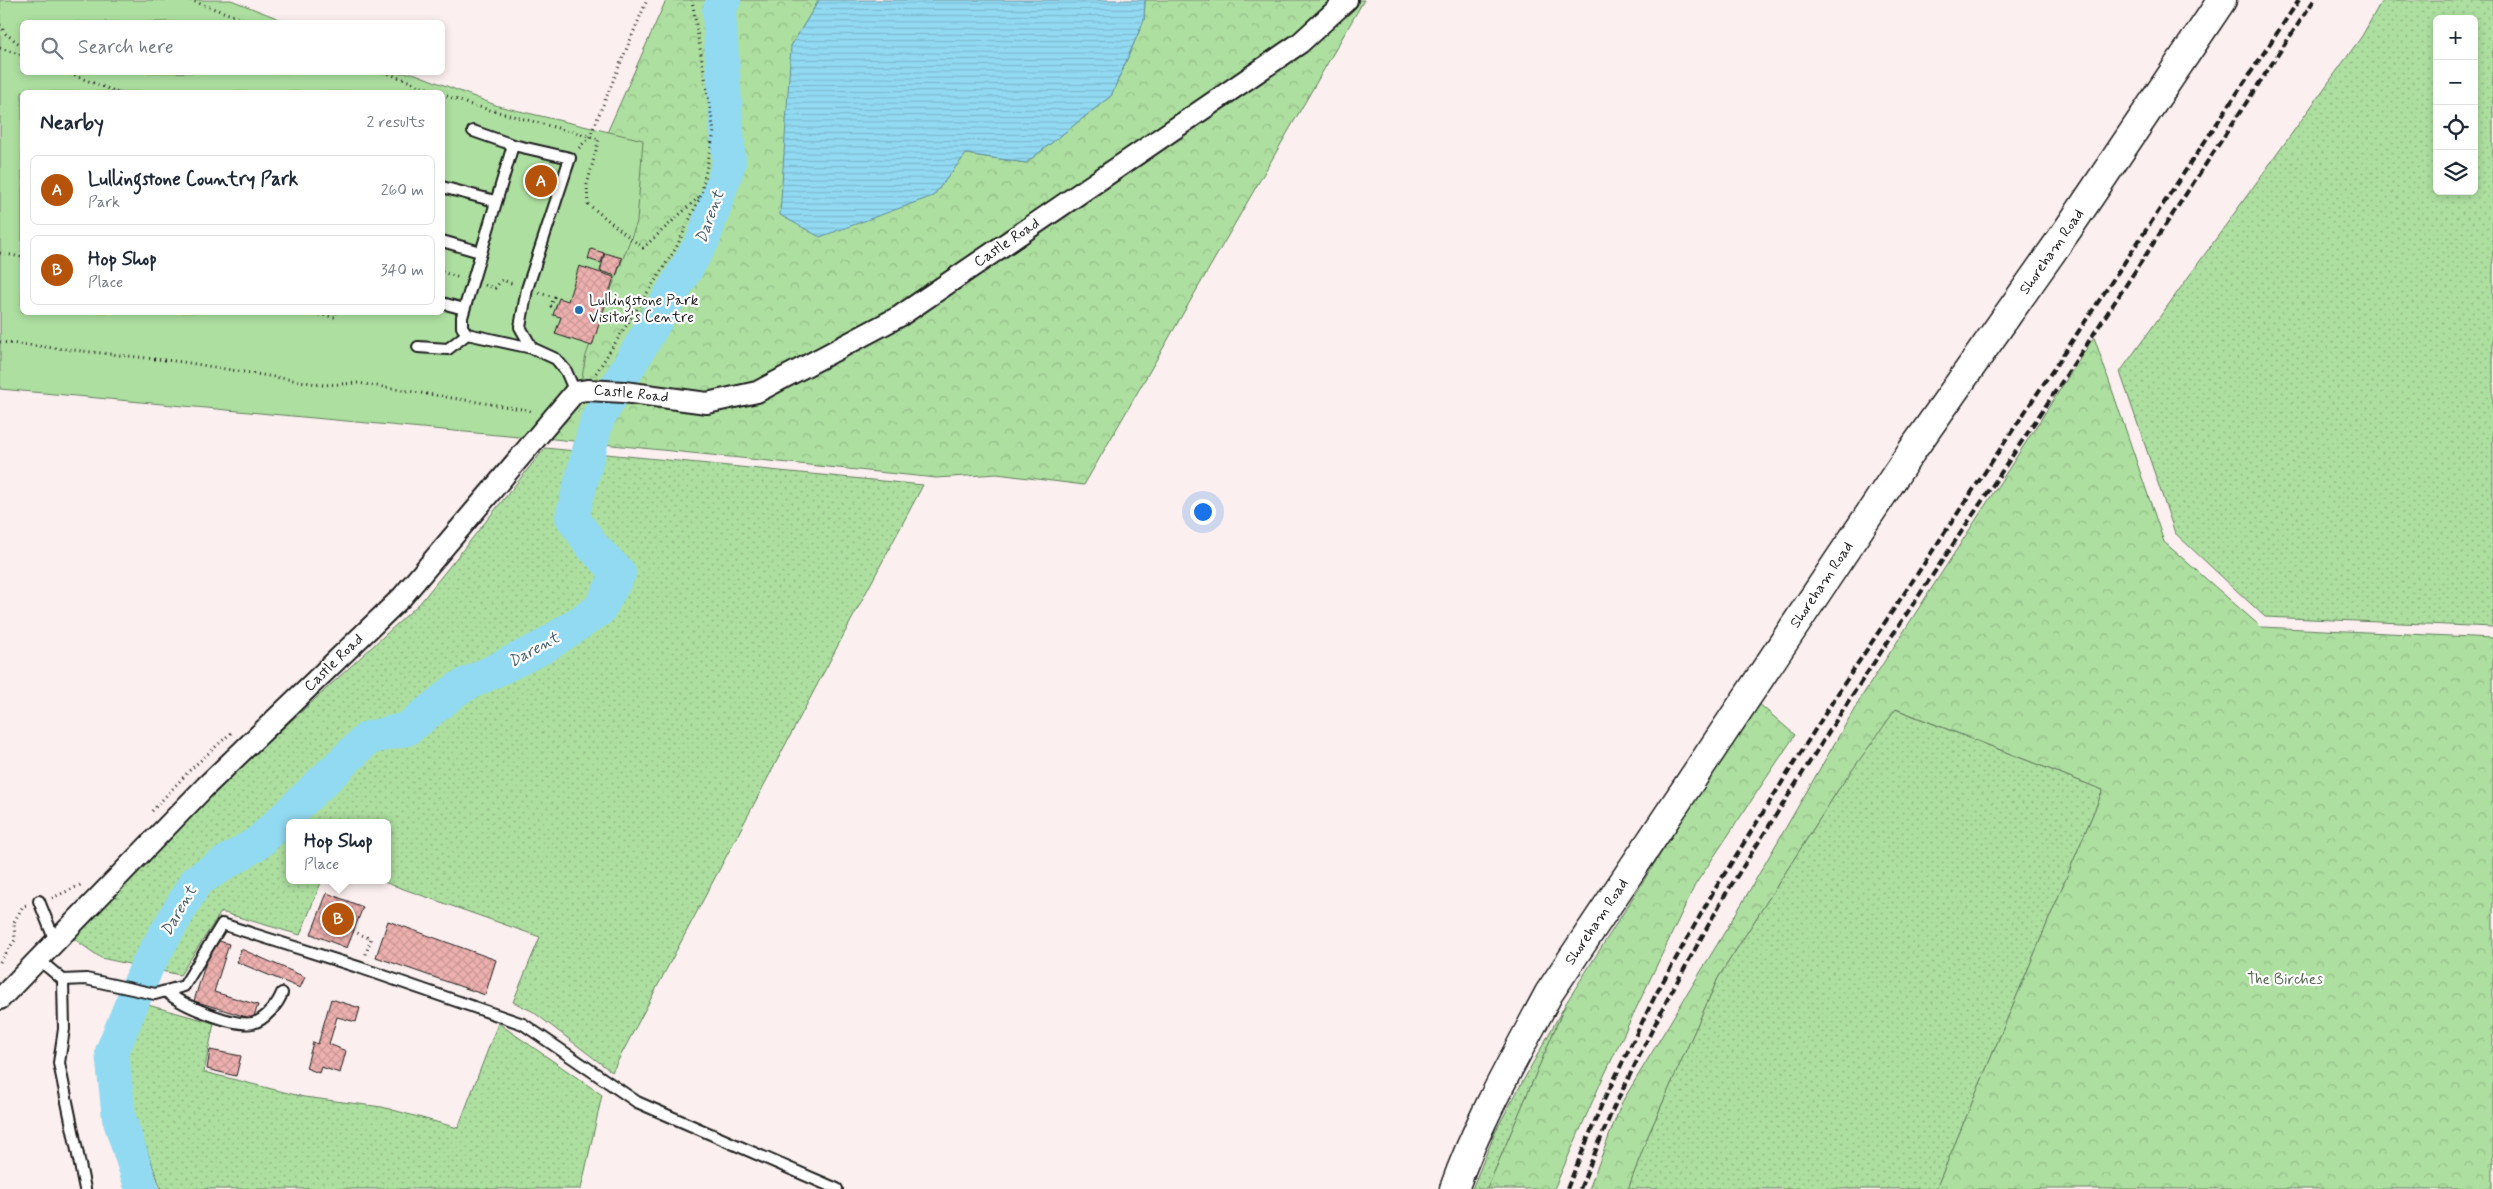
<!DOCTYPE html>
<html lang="en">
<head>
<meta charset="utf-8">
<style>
  body { margin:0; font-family:Mynerve,sans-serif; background:#f6f6f7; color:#1f2937 }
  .controls { position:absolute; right:15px; top:15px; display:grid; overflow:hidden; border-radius:8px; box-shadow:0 2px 8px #0003 }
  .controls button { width:45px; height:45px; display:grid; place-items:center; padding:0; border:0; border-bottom:1px solid #e0e1e3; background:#fff; color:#1f2937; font:25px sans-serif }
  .you { position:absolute; left:1202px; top:511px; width:18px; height:18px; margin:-12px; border:4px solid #fff; border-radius:50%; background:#1a73e8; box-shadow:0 0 0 8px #1a73e833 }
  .badge { display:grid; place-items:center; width:32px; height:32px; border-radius:50%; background:#b45309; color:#fff; font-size:16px; font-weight:700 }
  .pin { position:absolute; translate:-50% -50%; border:2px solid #fff; box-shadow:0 1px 5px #0006 }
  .popup { position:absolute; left:286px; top:819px; width:105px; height:65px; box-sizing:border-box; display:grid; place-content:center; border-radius:8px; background:#fff; filter:drop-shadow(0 1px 4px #0005); font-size:16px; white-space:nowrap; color:#747a83 }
  .popup b { font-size:19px; color:#1f2937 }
  .popup::after { content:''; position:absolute; left:50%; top:100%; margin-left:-10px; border:10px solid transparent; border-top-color:#fff }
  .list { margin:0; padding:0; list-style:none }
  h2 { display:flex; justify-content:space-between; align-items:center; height:65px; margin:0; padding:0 20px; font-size:21px }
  h2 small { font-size:16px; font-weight:400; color:#747a83 }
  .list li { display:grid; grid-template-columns:32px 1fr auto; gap:15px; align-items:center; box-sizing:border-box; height:70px; margin:0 10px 10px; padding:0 10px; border:1px solid #e0e1e3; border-radius:8px }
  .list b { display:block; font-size:19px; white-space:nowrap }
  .list p { margin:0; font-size:16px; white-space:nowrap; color:#747a83 }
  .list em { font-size:16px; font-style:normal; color:#747a83 }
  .icon { flex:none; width:28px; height:28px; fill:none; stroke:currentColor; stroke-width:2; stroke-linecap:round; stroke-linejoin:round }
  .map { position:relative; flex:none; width:2493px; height:1189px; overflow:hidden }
  .search { position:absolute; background:#fff; box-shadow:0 2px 8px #0003; left:20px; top:20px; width:425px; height:55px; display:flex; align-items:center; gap:12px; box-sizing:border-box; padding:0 18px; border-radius:8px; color:#747a83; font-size:19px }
  .panel { position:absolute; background:#fff; box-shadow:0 2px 8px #0003; left:20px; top:90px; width:425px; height:225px; border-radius:8px }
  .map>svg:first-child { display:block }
  .grass { fill:url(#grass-dots); stroke:#647e5e; fill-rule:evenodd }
  .forest { fill:url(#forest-crowns); stroke:#647e5e }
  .park { fill:#addfa0; stroke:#647e5e; fill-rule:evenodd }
  .water { fill:url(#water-rules); stroke:#628e9c }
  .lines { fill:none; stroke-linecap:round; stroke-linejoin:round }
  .river { stroke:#91daf2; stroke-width:34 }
  .building { fill:url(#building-cross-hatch); stroke:#1c1c1c }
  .lane-casing { stroke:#1c1c1c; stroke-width:14 }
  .street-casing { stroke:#1c1c1c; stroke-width:24 }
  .primary-casing { stroke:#1c1c1c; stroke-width:31 }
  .path { stroke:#1c1c1c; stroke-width:3; stroke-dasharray:1 4; stroke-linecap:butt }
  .lane { stroke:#fff; stroke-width:10 }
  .street { stroke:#fff; stroke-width:20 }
  .primary { stroke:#fff; stroke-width:28 }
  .rail { stroke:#1c1c1c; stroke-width:4; stroke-dasharray:8 4; stroke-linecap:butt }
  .poi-dot { fill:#1f6fb2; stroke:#fff; stroke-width:2 }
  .labels { text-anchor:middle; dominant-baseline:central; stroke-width:4.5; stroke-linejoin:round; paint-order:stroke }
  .street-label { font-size:15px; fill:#1c1c1c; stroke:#fff }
  .poi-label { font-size:15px; fill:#1c1c1c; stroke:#fff; text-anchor:start }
  .park-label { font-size:15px; fill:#4f604a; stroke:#fff }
  .water-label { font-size:16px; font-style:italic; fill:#455e67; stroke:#fff }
</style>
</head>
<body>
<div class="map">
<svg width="2493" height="1189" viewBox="0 0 2493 1189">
  <defs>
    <pattern id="grass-dots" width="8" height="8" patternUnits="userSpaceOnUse" patternTransform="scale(1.25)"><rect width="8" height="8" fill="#addfa0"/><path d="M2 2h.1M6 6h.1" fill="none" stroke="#94bf89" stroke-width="1.8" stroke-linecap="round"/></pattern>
    <pattern id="forest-crowns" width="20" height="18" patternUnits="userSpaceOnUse" patternTransform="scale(1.25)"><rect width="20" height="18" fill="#addfa0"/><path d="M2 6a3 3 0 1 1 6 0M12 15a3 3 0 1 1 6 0" fill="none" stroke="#94bf89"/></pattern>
    <pattern id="water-rules" width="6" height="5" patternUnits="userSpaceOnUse" patternTransform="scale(1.25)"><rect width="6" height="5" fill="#91daf2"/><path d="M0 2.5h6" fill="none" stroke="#7cbacf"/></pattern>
    <pattern id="building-cross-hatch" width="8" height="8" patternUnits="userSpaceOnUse" patternTransform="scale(1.25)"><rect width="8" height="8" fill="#ecb0ae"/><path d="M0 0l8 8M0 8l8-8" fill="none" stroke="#ca9795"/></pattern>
  </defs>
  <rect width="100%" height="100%" fill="#fbefef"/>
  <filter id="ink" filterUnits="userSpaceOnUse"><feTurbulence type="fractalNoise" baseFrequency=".02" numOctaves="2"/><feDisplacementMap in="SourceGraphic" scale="10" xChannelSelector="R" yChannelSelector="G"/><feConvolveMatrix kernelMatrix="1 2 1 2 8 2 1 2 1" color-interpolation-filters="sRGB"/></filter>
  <g filter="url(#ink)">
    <g class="grass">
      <path d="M2382,0H2493V627L2265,617L2175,533L2120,372L2362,36ZM2437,19H2474V191H2437Z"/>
      <polygon points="545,448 923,485 612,1072 532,1011 513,1002 540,937 378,880 387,880 387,823 289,823 289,880 322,880 300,935 221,912 180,975 101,958 70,936 209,796 420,603"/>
      <polygon points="1895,709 2103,790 1936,1189 1628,1189 1647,1138 1718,978 1838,790"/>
      <polygon points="1566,1003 1487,1189 1472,1189 1496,1130"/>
      <polygon points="144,1004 214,1023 204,1072 304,1097 382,1107 458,1128 498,1023 602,1095 581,1189 161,1189 126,1093 128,1036"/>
    </g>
    <g class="forest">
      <polygon points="666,0 819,0 791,46 933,196 966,154 1026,163 1111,96 1144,20 1145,0 1364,0 1084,485 997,474 936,478 544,438 602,144"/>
      <polygon points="2094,337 2164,542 2261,627 2493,638 2493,1189 1936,1189 2103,790 1896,709 1838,790 1718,978 1647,1138 1628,1189 1589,1189 1622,1102 1741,905 1862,696"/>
      <polygon points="1757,702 1795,735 1695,885 1601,1082 1554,1189 1487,1189 1566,1003"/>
    </g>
    <path class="park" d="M0,0H231L287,22H22V72L413,73L498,106L643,140L637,222L586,355L581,383L530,438L0,389ZM22,92H442V312H22Z"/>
    <polygon class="water" points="819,0 1145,0 1144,20 1111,96 1026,163 966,154 933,196 820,237 780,215 791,46"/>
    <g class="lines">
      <polyline class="river" points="142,1189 119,1118 112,1052 147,966 196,881 259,842 368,738 407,729 457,689 543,647 599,610 619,573 592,546 572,517 597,420 703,240 729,163 719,11 724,0"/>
    </g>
    <g class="building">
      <polygon points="591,249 604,253 601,263 588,259"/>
      <polygon points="605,253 622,258 616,276 600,271"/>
      <polygon points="579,266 614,277 592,346 555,334 561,317 553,315 559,298 568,301"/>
      <polygon points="327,893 363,907 347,948 311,934"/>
      <polygon points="388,921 496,960 485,995 376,957"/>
      <polygon points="213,939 229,944 214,992 258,1005 253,1019 194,1001"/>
      <polygon points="241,949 305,977 300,988 237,962"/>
      <polygon points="331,999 360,1008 356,1022 337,1017 329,1044 346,1051 340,1073 321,1067 319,1073 306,1068 313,1042 318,1044"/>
      <polygon points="210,1050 241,1056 236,1076 207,1069"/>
    </g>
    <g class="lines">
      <defs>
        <g id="lane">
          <polyline points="473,131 513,145 570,158 527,289 520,327 532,348 556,359 566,371 575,392"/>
          <polyline points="513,145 462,317 462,327 467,334 532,348"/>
          <polyline points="442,187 495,201"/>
          <polyline points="442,241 480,252"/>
          <polyline points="442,303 464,309"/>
          <polyline points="418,347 448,349 467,334"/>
          <polyline points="39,901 55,941"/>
          <polyline points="37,958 63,980 86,979 155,994 184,986 222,924 361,968 523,1024 637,1102 837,1189"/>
          <polyline points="63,980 64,1029 59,1063 85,1189"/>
          <path d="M167,992C181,1005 234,1027 253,1023C265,1020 278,1004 282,993"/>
        </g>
        <polyline id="street" points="0,999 206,786 402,597 575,392 587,390 624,392 707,403 757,392 900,316 1300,43 1347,0"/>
        <path id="primary" d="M1454,1189C1478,1121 1515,1057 1549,993L1911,452L2068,229L2222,0"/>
      </defs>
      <use href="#lane" class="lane-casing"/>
      <use href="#street" class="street-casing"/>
      <use href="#primary" class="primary-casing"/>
      <g class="path">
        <polyline points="190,0 251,22"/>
        <polyline points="0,25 6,34 22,46"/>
        <polyline points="0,48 22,55"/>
        <polyline points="65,72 117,92"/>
        <polyline points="384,72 438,92"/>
        <polyline points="442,94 468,104 599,139 587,185 588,204 643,248 699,197"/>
        <polyline points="579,148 590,136 647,0"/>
        <polyline points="0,253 22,257"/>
        <polyline points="442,272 460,278"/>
        <polyline points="485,285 495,288 502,280 514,284"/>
        <polyline points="539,293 554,297 551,306 556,306"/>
        <polyline points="299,312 335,317 336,312"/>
        <polyline points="0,342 183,362 323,385 358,383 528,410 534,413"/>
        <polyline points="596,373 676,248 701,195 714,132 692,0"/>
        <polyline points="152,811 190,770 233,731"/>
        <polyline points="52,898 83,884"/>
        <polyline points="353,931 371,939 365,956"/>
        <polyline points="0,962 15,940 14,922 23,906 27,905"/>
      </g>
      <use href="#lane" class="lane"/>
      <use href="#street" class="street"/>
      <use href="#primary" class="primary"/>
      <g class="rail">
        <polyline points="1567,1189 1602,1104 1656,994 1715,889 1840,690 2299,0"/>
        <polyline points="1580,1189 1613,1109 1667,1000 1725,895 1851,697 2087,344 2314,0"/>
      </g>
    </g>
  </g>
  <circle class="poi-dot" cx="579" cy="310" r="5"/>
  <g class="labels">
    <g class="street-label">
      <text transform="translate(1007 243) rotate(-34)">Castle Road</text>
      <text transform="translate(2052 252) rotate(-55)">Shoreham Road</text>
      <text transform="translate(631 394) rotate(6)">Castle Road</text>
      <text transform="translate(1822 585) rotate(-56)">Shoreham Road</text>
      <text transform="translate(334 663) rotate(-44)">Castle Road</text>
      <text transform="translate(1597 922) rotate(-56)">Shoreham Road</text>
    </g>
    <g class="poi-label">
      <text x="589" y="301">Lullingstone Park<tspan x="589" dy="17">Visitor's Centre</tspan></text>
    </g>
    <g class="park-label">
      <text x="2285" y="980">The Birches</text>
    </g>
    <g class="water-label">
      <text transform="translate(710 217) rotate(-70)">Darent</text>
      <text transform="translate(534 650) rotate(-29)">Darent</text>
      <text transform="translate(179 911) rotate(-60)">Darent</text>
    </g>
  </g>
</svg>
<div class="controls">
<button>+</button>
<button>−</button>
<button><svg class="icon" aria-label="locate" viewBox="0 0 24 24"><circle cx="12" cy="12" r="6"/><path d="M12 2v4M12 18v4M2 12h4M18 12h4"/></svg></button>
<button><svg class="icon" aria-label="layers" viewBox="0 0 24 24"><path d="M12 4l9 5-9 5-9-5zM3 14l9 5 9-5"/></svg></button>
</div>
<div class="you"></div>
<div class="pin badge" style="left:541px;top:181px">A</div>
<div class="pin badge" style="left:338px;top:919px">B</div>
<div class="popup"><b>Hop Shop</b>Place</div>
<div class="search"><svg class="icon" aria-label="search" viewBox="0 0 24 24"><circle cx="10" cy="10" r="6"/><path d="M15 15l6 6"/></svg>Search here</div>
<section class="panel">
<h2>Nearby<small>2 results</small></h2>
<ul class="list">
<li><span class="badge">A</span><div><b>Lullingstone Country Park</b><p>Park</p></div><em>260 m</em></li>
<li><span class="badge">B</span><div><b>Hop Shop</b><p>Place</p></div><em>340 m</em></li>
</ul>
</section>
</div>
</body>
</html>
